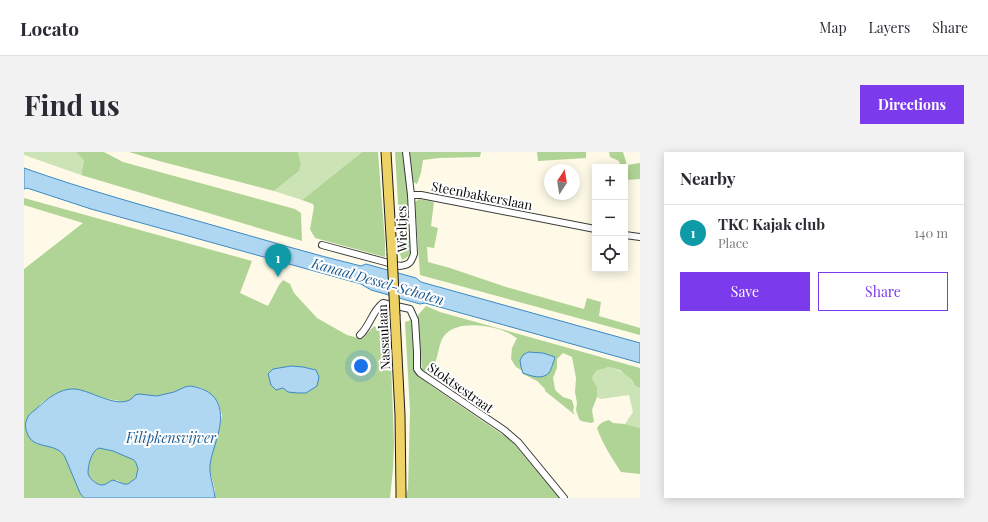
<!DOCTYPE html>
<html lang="en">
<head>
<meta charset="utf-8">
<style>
  body { margin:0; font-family:"Playfair Display",serif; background:#f2f2f3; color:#2b2b33 }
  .controls { position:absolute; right:12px; top:12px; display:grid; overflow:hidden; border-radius:0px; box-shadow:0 2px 10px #0003 }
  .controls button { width:36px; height:36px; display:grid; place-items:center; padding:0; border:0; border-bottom:1px solid #e1e1e2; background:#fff; color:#2b2b33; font:20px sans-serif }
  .compass { position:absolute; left:520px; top:12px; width:36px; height:36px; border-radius:50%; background:#fff; box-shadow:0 2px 10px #0003; rotate:12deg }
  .you { position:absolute; left:337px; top:214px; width:14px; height:14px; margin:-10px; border:3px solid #fff; border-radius:50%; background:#1a73e8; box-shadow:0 0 0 6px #1a73e833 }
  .badge { display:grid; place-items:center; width:26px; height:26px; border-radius:50%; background:#7c3aed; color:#fff; font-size:13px; font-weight:700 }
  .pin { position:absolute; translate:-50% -33px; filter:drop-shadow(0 1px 2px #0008) }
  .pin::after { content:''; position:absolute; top:21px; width:14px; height:12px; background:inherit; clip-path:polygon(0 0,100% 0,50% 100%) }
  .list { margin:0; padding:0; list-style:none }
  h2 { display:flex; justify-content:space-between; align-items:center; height:52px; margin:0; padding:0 16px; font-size:17px }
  h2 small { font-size:13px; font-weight:400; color:#7c7c81 }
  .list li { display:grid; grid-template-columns:26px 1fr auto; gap:12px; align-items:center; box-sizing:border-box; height:56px; padding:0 16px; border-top:1px solid #e1e1e2 }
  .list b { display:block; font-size:15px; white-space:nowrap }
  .list p { margin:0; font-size:13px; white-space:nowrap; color:#7c7c81 }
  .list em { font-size:13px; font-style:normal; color:#7c7c81 }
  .actions { display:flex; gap:8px; padding:12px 16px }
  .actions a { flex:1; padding:9px 0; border:1px solid #7c3aed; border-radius:0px; text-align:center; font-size:14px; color:#7c3aed }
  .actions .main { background:#7c3aed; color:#fff }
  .icon { flex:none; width:22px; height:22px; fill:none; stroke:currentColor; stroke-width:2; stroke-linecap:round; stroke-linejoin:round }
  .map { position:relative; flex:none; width:616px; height:346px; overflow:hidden; border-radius:0px }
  header { display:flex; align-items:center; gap:24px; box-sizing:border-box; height:56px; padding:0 20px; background:#fff; border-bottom:1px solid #e1e1e2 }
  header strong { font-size:19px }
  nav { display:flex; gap:22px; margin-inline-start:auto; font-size:14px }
  .intro { display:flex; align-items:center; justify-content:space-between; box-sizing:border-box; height:96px; padding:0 24px }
  h1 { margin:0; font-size:28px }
  .button { padding:10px 18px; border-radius:0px; background:#7c3aed; color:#fff; font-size:14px; font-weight:700 }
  main { display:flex; gap:24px; padding:0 24px }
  aside { flex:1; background:#fff; border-radius:0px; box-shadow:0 2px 10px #0003 }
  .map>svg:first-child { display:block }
  .green { fill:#cce4b5 }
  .forest { fill:#b0d495; fill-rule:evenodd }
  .water { fill:#b0d7f1; stroke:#3c89c3; fill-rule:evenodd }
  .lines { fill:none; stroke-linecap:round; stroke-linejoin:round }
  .minor-casing { stroke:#3c3c3c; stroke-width:8 }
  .primary-casing { stroke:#1a1a1a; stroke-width:11 }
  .minor { stroke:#fff; stroke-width:6 }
  .primary { stroke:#efd266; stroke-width:9 }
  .primary-bridge-casing { stroke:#1a1a1a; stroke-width:11; stroke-linecap:butt }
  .primary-bridge { stroke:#efd266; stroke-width:9 }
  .labels { text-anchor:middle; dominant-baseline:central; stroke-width:4; stroke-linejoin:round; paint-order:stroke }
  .street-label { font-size:13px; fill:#090909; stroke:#fff }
  .water-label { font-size:14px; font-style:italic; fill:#1d5b91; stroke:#fff }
</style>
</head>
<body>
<header>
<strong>Locato</strong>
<nav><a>Map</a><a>Layers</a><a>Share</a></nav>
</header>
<div class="intro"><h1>Find us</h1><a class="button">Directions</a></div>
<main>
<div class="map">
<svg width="616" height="346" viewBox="0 0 616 346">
  <rect width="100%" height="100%" fill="#fefae7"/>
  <g class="green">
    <polygon points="0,0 52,0 60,9 57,23 0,3"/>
    <polygon points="274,0 338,0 278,48 250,39 275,19 277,11"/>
    <path d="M585,215C597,218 606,223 611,234L616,236V276L601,272L609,260L605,243L577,247L573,245V235L568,226L572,219Z"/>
  </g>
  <g class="forest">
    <polygon points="52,0 80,0 99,10 271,57 277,61 278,89 57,23 60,9"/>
    <polygon points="105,0 274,0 277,11 275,19 250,39 135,9"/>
    <polygon points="338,0 354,0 361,90 361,105 291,86 288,81 286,77 290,55 289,52 278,48"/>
    <path d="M371,0H380L384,39L388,99C385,104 383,106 378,108L376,102V84Z"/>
    <polygon points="384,0 457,0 456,5 415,6 399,8 397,21 393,32 387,29"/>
    <polygon points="513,0 562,0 562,6 514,9"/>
    <polygon points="585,0 599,0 603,13 616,11 616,27 601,28 601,15 597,15 595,9 586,5"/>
    <path d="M0,46L228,109L216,141L244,154L255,133L259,128L266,132L270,141L293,166L323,183L338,187L350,174L366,182L370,292L369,317L366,346H191V338L186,319V313L189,299L194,284L198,263L194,250L180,237L174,235L166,234L161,235L150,240L133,244L115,242L110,245L107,248L102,250L84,247L62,240L39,239L33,241L17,251L14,256L2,275L5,284L11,291L34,297L38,300L41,305L56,341L60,346H0V117L59,71L0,53ZM267,214L279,215L292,218L264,240L259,236Z"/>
    <polygon points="395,47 410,50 407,74 414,76 410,96 403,95 404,110 426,116 482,135 549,154 560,157 563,146 577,150 575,164 616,176 616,183 396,123 391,50"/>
    <path d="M402,154L416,160L616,216V236L611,234L608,228L596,218L585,215L572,219L568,226L573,235V245L568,258L570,270L567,271L557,269L555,267L552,258L553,251L551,240L552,226L548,205L539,201L533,207V216L529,226L531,237L532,239L539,245L548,248L550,255L549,259L551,263L521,239V237L513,229L499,222L497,218L492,215L487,207L488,196L493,186C489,184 486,181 482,180C466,173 432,168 420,184C412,195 416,214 402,222L398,218L394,163ZM504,200L519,201L531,205L525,220L517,225L506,223Z"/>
    <polygon points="387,168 391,199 389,215 392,222 406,233 488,289 535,346 382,346 384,336 386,259 381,170"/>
    <path d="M585,268L589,271L601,272L616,276V322L597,320C588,306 578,291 573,276C576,271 580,269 585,268Z"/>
    <path d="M75,296C80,297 84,297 88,298C94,300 107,305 111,310C117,317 112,331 102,332C99,332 96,330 93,328C89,330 83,333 78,333C73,333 67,328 65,324C62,317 67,299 75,296Z"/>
  </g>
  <g class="water">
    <path d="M0,16C62,38 125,55 188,73C238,87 287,102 337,114L342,112L392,126L397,130L616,191V211L401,151L396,152L347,138L337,132L67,57L3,36L0,37Z"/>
    <path d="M504,200L519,201L531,205C530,209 527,218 525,221C518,228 507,224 499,221L497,215L496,208L499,203Z"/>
    <polygon points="267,214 279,215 292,218 295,225 293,234 282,241 274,241 264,240 259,236 252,238 247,233 244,222 249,217"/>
    <path d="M166,234C197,238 201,260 193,286C191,295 187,303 186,313C185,323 190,335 191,346H60L56,341L41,305C39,302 37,299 32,297C24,293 10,294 5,285C2,280 0,272 3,267C4,263 8,260 11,258C22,248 35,236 51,237C67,238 99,261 111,243L115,242L133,244L150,240L161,235ZM75,296L89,299L110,308L112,311L114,317L113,321L112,326L104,332H100L89,328C85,329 83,333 78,333C73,333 65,327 64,321C64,314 67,299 75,296Z"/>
  </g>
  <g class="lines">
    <defs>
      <g id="minor">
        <polyline points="387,43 397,43 571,77"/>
        <polyline points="601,83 616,85"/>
        <path d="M298,93L376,114C386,113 387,110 390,102L387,43L382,0"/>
        <path d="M336,183C346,174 348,159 359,151L386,157L391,168L393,200V217L396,221L480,278L494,290L540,346"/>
      </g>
      <g id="primary">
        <polyline points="362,0 368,101"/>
        <polyline points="371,164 376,263 377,340 377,346"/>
      </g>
    </defs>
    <use href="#minor" class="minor-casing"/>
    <use href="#primary" class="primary-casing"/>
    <use href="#minor" class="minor"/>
    <use href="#primary" class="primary"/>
    <defs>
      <polyline id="primary-bridge" points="368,101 371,164"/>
    </defs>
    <use href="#primary-bridge" class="primary-bridge-casing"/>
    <use href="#primary-bridge" class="primary-bridge"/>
  </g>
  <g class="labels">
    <g class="street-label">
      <text transform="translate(458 43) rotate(11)">Steenbakkerslaan</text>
      <text transform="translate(377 77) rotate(-91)">Wieltjes</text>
      <text transform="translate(359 185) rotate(-93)">Nassaulaan</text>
      <text transform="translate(437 235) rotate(35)">Stoktsestraat</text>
    </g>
    <g class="water-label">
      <text transform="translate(354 129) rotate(16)">Kanaal Dessel-Schoten</text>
      <text x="147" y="285">Filipkensvijver</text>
    </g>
  </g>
</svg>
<div class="controls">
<button>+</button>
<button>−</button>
<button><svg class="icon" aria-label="locate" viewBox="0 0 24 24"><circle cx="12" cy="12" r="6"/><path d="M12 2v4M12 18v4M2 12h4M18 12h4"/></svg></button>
</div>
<svg class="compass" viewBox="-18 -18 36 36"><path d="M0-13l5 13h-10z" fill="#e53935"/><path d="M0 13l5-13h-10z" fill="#7c7c81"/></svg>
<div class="you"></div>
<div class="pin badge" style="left:254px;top:125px;background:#0f9aa8">1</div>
</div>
<aside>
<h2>Nearby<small></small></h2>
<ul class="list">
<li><span class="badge" style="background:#0f9aa8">1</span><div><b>TKC Kajak club</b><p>Place</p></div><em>140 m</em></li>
</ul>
<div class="actions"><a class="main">Save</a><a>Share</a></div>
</aside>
</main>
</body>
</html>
